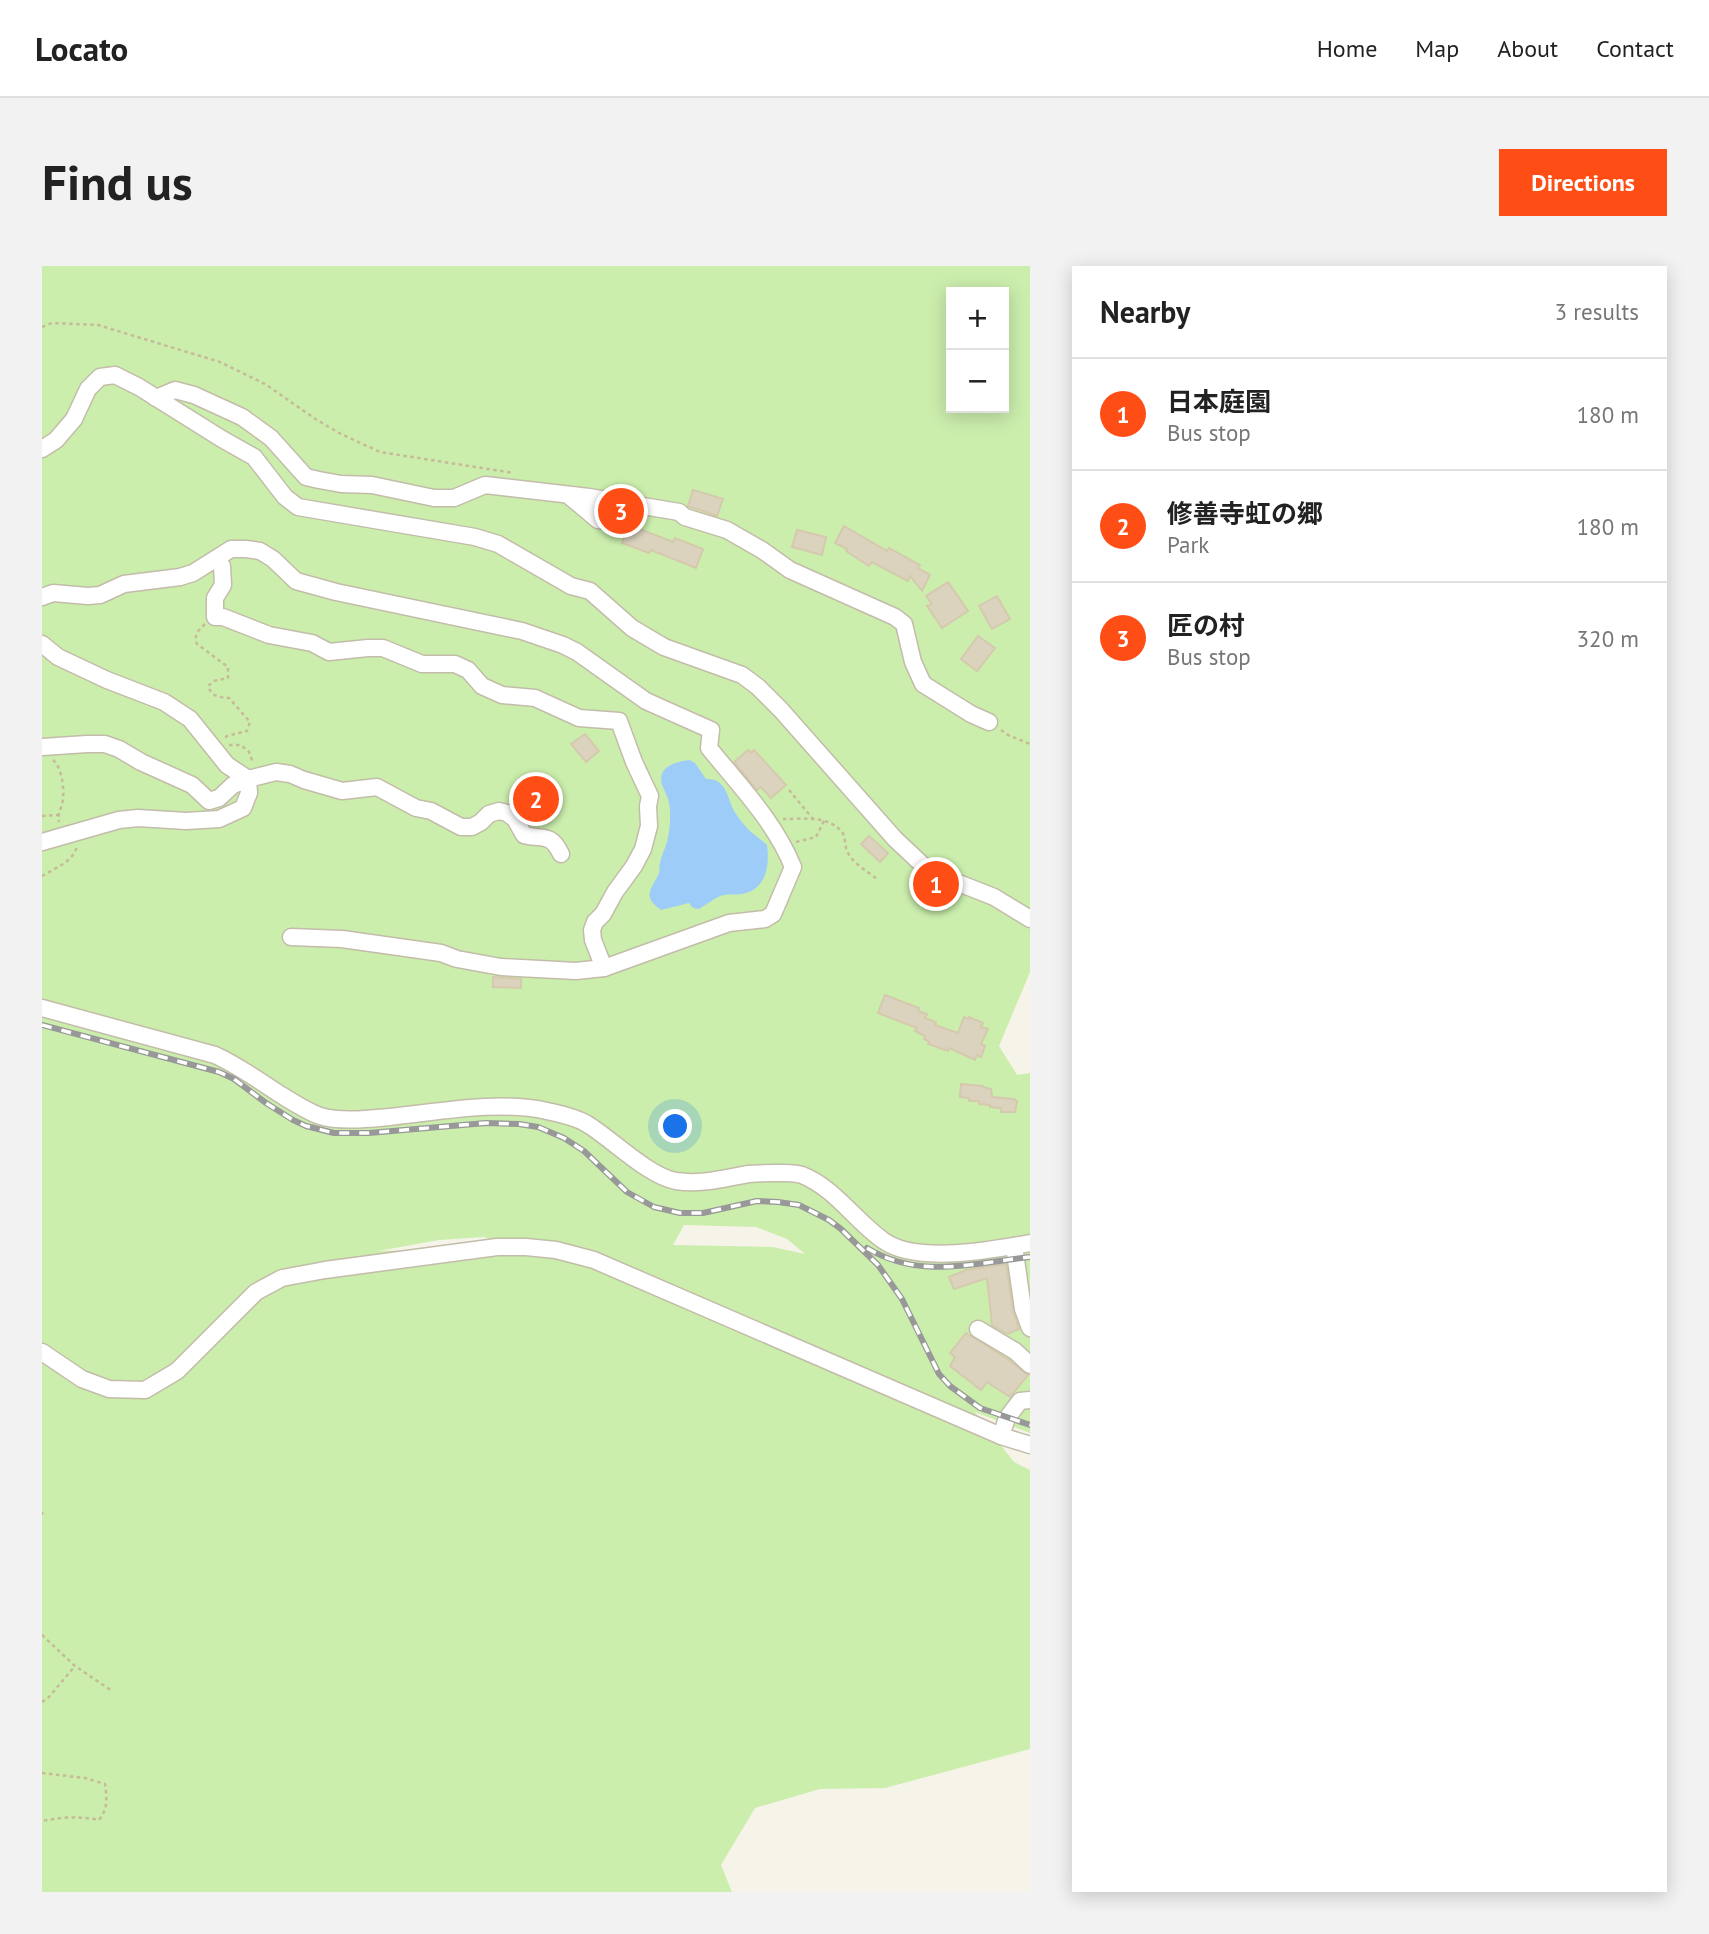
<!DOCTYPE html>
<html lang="en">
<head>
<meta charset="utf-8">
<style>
  body { margin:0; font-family:"PT Sans","Noto Sans JP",sans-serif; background:#f2f2f2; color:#222 }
  .controls { position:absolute; right:21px; top:21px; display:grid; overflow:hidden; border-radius:0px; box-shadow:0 4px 18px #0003 }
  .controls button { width:63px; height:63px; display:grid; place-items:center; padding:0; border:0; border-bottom:2px solid #e0e0e0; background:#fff; color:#222; font:35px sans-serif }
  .you { position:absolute; left:634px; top:861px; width:24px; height:24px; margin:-18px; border:5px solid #fff; border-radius:50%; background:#1a73e8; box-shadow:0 0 0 10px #1a73e833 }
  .badge { display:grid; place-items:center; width:46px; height:46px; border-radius:50%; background:#ff4d16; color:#fff; font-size:23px; font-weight:700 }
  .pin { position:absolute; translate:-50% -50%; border:4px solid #fff; box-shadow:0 2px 7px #0006 }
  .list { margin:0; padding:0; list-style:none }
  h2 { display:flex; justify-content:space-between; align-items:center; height:91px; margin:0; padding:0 28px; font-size:30px }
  h2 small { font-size:23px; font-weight:400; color:#767676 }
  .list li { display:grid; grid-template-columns:46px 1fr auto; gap:21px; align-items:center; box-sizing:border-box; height:112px; padding:0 28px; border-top:2px solid #e0e0e0 }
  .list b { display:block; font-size:26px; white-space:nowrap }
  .list p { margin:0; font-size:23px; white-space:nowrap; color:#767676 }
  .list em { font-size:23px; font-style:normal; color:#767676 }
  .map { position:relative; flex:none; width:988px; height:1626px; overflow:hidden; border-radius:0px }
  header { display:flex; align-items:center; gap:42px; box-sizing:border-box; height:98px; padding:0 35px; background:#fff; border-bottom:2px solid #e0e0e0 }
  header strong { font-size:33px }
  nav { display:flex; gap:38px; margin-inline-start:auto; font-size:24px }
  .intro { display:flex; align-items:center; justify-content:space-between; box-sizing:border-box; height:168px; padding:0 42px }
  h1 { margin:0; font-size:49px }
  .button { padding:18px 32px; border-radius:0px; background:#ff4d16; color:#fff; font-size:24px; font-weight:700 }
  main { display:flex; gap:42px; padding:0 42px }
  aside { flex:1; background:#fff; border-radius:0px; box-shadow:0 4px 18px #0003 }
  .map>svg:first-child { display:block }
  .green { fill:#cbeead; fill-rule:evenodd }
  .water { fill:#9eccf9 }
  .building { fill:#dcd3bf; stroke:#d5c9ae; stroke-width:2 }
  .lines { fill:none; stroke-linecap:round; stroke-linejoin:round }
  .minor-casing { stroke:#c3bca9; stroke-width:19 }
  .path { stroke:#c6ba99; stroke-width:2.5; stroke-dasharray:3.5 3.5; stroke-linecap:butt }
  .minor { stroke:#fff; stroke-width:16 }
  .rail-casing { stroke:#989898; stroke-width:6 }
  .rail { stroke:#fff; stroke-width:3.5; stroke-dasharray:10; stroke-linecap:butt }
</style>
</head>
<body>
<header>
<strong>Locato</strong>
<nav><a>Home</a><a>Map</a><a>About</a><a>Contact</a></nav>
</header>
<div class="intro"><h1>Find us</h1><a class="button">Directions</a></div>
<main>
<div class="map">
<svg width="988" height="1626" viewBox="0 0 988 1626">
  <rect width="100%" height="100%" fill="#f6f3e8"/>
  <path class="green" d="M0,0H988V706L957,780L975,809L988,807V1167L933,1146L972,1196L988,1204V1483L843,1522L778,1523L713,1542L679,1599L690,1626H0ZM909,26H962V142H909ZM642,959L714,961L745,973L763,988L731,981L631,979ZM442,971L478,982L336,985L397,974Z"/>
  <path class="water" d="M648,494L653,497L664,513C683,512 685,529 691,543C694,549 699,555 704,561C710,568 718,572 725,579C728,600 724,624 700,628C694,629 688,628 682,629C673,631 666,638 657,643L651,642L647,637L619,644C599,630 610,623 617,607C618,604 617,600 618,597C619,590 623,583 625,576C628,563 630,546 626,533C624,526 619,520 619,513C619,499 637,495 648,494Z"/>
  <g class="building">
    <polygon points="651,224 681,233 675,250 646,240"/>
    <polygon points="587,259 631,276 633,272 661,283 654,302 609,284 607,287 580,277"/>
    <polygon points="802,260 845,285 847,282 878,299 876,302 888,309 880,325 868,310 866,315 830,296 827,300 804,285 805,283 793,277"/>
    <polygon points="755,264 784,271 780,289 750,281"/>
    <polygon points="906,316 926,345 900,362 885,340 890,338 884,330"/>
    <polygon points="955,330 968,353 950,363 937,340"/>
    <polygon points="936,370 953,382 935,405 919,393"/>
    <polygon points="543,468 557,485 544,496 529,478"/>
    <polygon points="706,484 709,487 712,484 744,519 729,532 719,521 715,524 692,496"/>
    <polygon points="827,570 846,587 838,596 819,578"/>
    <polygon points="451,711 479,713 479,722 451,721"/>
    <polygon points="843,729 877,742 876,745 885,748 883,752 894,756 893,759 916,767 922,751 926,753 927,751 941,757 939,761 946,763 939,778 943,780 939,791 935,789 933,794 907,782 906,785 886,778 887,776 882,773 883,770 873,765 875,762 836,747"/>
    <polygon points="919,818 941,820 941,821 949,823 950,831 972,833 975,835 973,846 959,846 959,842 948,841 948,839 937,838 937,835 927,835 927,832 918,831"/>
    <polygon points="964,998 971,1045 977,1063 966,1068 950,1059 945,1012 912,1023 907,1011 924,1004"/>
    <polygon points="924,1067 967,1094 986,1109 968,1131 945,1116 939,1124 908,1100 913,1091 908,1087"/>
  </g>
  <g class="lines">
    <defs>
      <g id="minor">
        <polyline points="114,132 133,124 152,129 200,151 229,172 264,211 277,214 299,218 330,219 392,232 412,232 443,219 547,231 637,246 643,251 685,264 720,284 748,304 853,351 862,358 871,396 881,418 929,448 947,456"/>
        <polyline points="0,183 14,174 32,153 46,123 58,111 73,109 97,121 180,173 212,191 243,231 256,241 433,271 456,278 529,320 548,325 590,362 622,381 700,409 716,421 739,444 853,573 902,619 907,626 907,629 901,634 895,630 898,616"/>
        <polyline points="526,229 556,254 565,255 570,252 578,237"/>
        <polyline points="174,293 180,300 181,319 173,332 173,351 181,351 227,369 270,377 287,386 326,382 341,382 380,398 413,398 426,404 440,420 460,429 493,432 537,452 577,455 592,496 608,530 606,540 607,560 601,583 592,600 573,626 561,648 553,656 550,664 551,674 562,702"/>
        <path d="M0,331L11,327L46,330L58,329L82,318L138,311L151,307L189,283H204L218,285L231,293L254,315L294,326L480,365L521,379L535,386L604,435L669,464L667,482C697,519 733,556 751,601L731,648L723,653L687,657L562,702L534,705L459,701L415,693L399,687L300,673L249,671"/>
        <polyline points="0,378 16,391 65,414 122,436 148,453 185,499 206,513 207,527 201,542 177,553 144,555 96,552 77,554 0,576"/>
        <path d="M0,481L45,478H63L77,483L99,496L150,519L167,535L177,532L191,519L206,513L234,506L248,508L262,514L300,525L335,521L374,542L389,545L419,561H430L439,556L447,548L457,545L465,547L473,553L482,569C501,574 508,566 519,588"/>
        <polyline points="902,619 914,616 952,631 988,653"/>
        <path d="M0,742L173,789C195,799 215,813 236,827C249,835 264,845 278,850C299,856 325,853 347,851C397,846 456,834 505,845C518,848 534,851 545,858C570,873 606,910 634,915C660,919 682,912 707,908C716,907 725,907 734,907C742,907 752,906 760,909C793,922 814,956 842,975C875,998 951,984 988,977"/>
        <polyline points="972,980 981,1043 988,1062"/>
        <polyline points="936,1063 973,1085 988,1099"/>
        <polyline points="0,1086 40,1113 67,1123 103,1124 135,1105 214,1026 240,1012 283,1004 455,981 484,981 514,984 552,994 959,1170 988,1179"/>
        <polyline points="959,1170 965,1152 978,1135 988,1134"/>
      </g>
    </defs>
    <use href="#minor" class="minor-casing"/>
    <g class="path">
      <polyline points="0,61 10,57 56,59 178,96 223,118 275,154 299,168 338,186 472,207"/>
      <path d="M163,358C157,364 151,369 155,378L186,401V412L172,415L166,420C170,431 177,431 187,432L208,456L205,465L185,470L181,473"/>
      <polyline points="959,464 966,469 988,478"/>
      <polyline points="187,479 199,479 207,486 211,497"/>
      <path d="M11,494C20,502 22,521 21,533C20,542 15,548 17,556"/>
      <polyline points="747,524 771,553"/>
      <polyline points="0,550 16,549"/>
      <path d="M741,553C760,553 786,549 800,566C804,571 802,580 806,587C811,597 826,606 835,613"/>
      <polyline points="754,576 774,571 782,555"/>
      <path d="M0,610C13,602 33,595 35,579"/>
      <polyline points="0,1246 0,1249"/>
      <polyline points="0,1369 33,1400 70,1425"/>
      <polyline points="0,1436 7,1431 33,1400"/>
      <path d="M0,1507L43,1512L63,1518C65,1532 66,1543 57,1554C37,1550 20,1551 0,1555"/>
    </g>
    <use href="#minor" class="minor"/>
    <defs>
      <g id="rail">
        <polyline points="0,759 177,806 192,813 224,837 251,854 264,860 292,867 327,867 444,857 477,858 496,861 522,872 542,885 585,926 612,941 638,947 661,947 715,935 736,936 757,939 787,954 799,963 836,999 860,1033 897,1108 908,1120 938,1142 988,1159"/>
        <path d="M825,982C878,1014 931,997 988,991"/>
      </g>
    </defs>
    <use href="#rail" class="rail-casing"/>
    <use href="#rail" class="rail"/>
  </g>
</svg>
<div class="controls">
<button>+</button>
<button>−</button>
</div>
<div class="you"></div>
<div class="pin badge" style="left:894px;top:618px">1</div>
<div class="pin badge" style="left:494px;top:533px">2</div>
<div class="pin badge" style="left:579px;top:245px">3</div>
</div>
<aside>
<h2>Nearby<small>3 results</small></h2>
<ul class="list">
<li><span class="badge">1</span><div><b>日本庭園</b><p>Bus stop</p></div><em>180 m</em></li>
<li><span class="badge">2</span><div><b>修善寺虹の郷</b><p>Park</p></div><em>180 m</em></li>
<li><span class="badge">3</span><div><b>匠の村</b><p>Bus stop</p></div><em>320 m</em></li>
</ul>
</aside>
</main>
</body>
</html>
